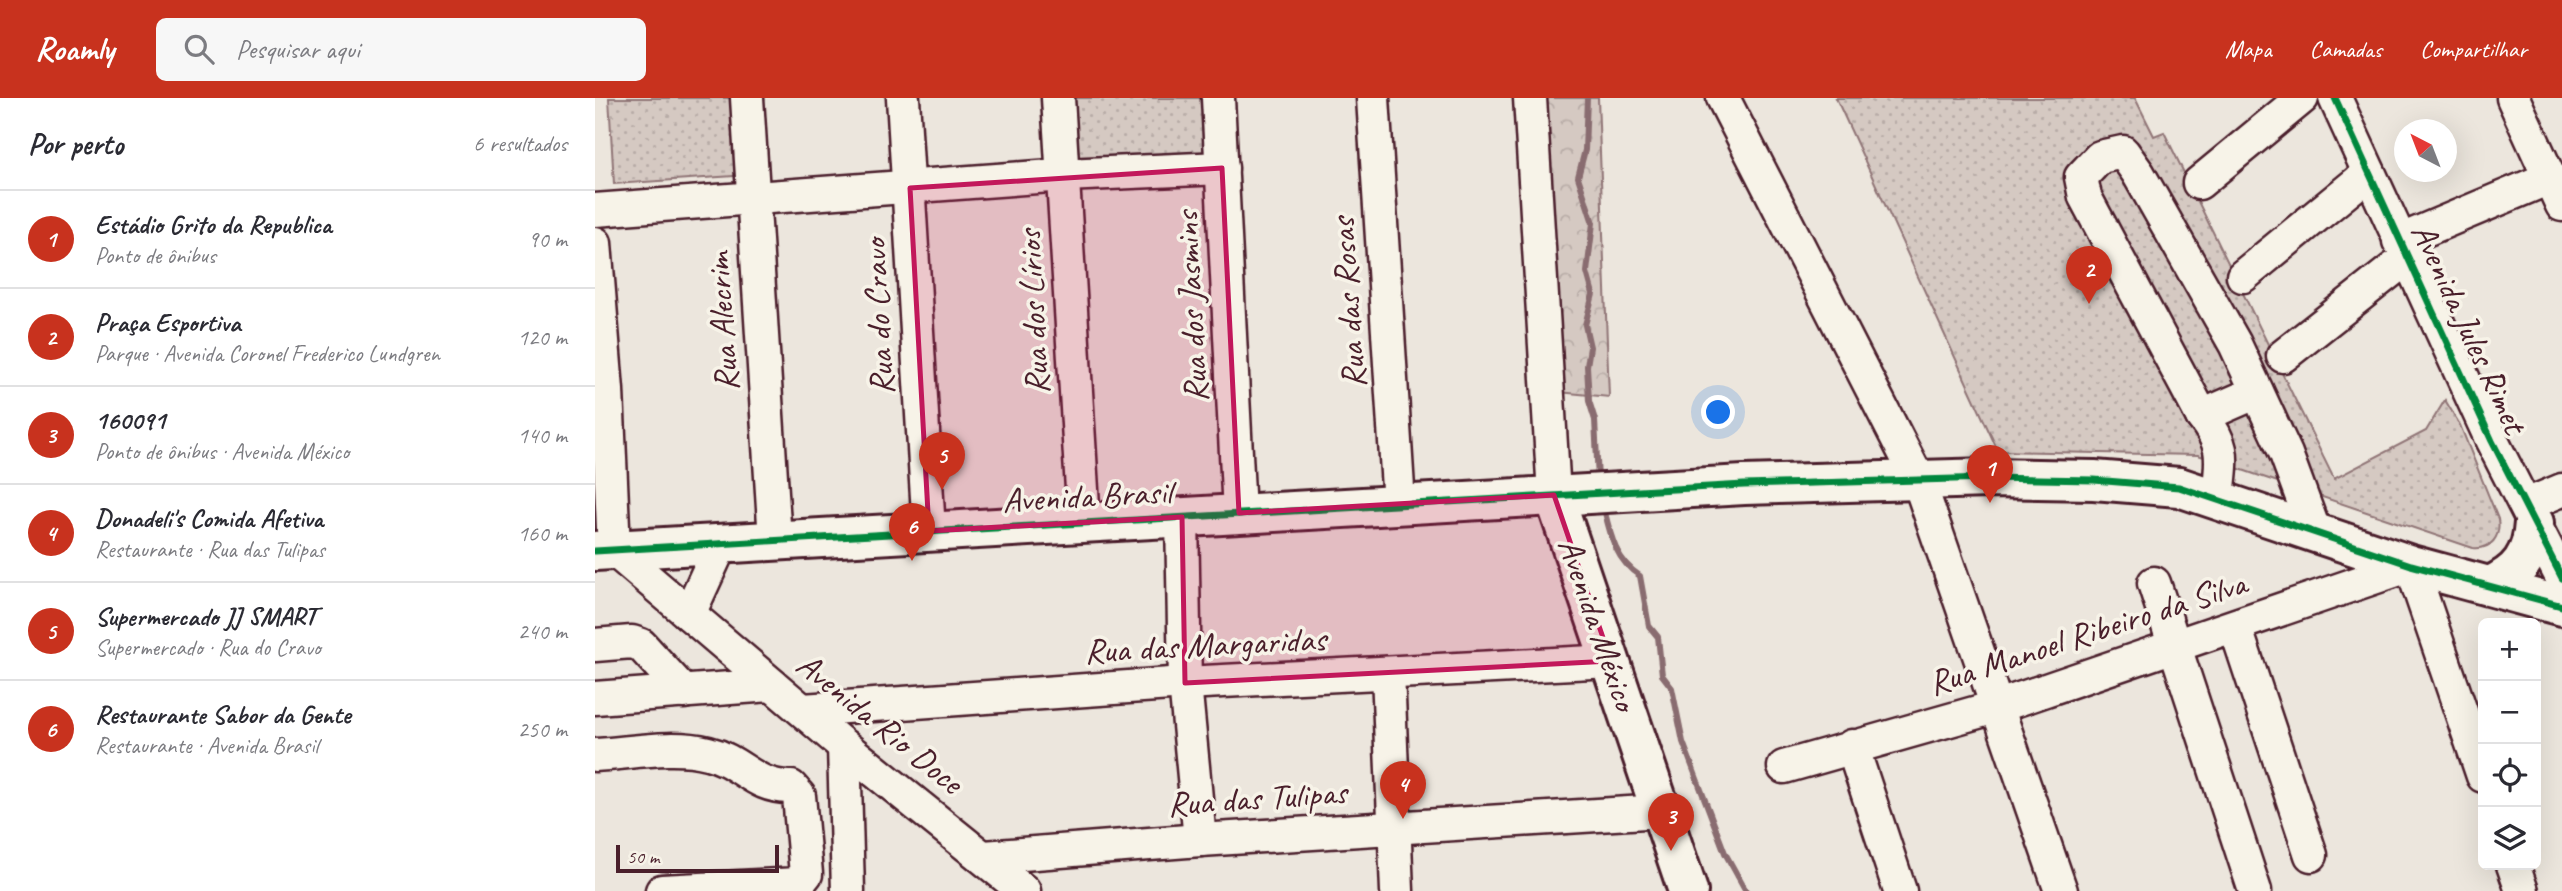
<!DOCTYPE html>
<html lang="pt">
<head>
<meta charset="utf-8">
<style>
  body { margin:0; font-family:Caveat,sans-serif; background:#f7f7f7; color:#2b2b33 }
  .controls { position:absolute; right:21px; bottom:21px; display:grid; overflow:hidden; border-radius:10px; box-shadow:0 7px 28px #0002 }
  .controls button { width:63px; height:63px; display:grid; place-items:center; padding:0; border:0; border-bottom:2px solid #e1e1e2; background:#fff; color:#2b2b33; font:35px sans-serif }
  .compass { position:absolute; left:1799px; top:21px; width:63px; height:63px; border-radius:50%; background:#fff; box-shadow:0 7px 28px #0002; rotate:318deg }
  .scale { position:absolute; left:21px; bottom:18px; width:163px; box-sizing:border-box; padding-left:7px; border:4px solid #4a1f2b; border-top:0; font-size:19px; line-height:24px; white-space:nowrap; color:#4a1f2b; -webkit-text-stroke:5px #f7f3e8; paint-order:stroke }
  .you { position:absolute; left:1124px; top:315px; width:24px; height:24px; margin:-18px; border:5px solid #fff; border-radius:50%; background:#1a73e8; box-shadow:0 0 0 10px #1a73e833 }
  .badge { display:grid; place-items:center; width:46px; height:46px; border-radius:50%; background:#c8321e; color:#fff; font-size:23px; font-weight:700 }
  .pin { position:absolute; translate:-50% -58px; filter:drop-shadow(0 2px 4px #0008) }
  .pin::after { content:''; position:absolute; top:37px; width:24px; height:21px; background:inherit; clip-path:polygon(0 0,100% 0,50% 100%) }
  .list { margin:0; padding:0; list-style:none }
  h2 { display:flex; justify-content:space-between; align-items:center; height:91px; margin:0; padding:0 28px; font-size:30px }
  h2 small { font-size:23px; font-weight:400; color:#7c7c81 }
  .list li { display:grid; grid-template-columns:46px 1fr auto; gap:21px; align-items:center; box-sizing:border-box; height:98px; padding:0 28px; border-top:2px solid #e1e1e2 }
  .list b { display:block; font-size:26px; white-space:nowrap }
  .list p { margin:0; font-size:23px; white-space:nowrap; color:#7c7c81 }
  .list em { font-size:23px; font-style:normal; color:#7c7c81 }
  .icon { flex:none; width:38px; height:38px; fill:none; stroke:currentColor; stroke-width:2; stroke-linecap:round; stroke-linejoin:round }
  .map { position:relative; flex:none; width:1967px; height:793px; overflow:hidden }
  header { display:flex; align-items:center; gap:42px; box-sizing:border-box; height:98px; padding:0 35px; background:#c8321e; color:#fff }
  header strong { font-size:33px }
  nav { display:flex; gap:38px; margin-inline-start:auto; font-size:24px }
  .search { width:490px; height:63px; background:#f7f7f7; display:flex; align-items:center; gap:18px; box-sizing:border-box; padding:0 24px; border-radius:10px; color:#7c7c81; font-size:26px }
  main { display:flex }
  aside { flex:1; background:#fff }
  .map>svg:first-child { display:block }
  .forest { fill:url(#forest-crowns); stroke:#907476; stroke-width:2 }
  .park { fill:url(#park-dots); stroke:#907476; stroke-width:2 }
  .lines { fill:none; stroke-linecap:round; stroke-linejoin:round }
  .stream { stroke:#896c6f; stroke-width:6 }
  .minor-casing { stroke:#4a1f2b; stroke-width:37 }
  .major-casing { stroke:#4a1f2b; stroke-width:44 }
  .minor { stroke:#f7f3e8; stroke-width:32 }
  .major { stroke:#f7f3e8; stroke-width:38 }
  .cycleway-casing { stroke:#f7f3e8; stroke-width:11 }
  .cycleway { stroke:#00873e; stroke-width:7 }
  .marked { fill:#c2185b; fill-opacity:0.2; stroke:#c2185b; stroke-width:5; stroke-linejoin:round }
  .labels { text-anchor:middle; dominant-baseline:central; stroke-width:7; stroke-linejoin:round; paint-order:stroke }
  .street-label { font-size:35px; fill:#4a1f2b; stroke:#f7f3e8 }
</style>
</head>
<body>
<header>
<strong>Roamly</strong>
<div class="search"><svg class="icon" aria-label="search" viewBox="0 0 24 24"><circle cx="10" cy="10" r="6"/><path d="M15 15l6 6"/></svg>Pesquisar aqui</div>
<nav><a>Mapa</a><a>Camadas</a><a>Compartilhar</a></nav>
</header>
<main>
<aside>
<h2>Por perto<small>6 resultados</small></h2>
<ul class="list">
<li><span class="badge">1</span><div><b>Estádio Grito da Republica</b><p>Ponto de ônibus</p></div><em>90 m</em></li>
<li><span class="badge">2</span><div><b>Praça Esportiva</b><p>Parque · Avenida Coronel Frederico Lundgren</p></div><em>120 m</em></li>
<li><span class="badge">3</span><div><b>160091</b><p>Ponto de ônibus · Avenida México</p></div><em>140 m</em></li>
<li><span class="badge">4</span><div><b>Donadeli's Comida Afetiva</b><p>Restaurante · Rua das Tulipas</p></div><em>160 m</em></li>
<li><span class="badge">5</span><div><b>Supermercado JJ SMART</b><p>Supermercado · Rua do Cravo</p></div><em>240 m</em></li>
<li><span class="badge">6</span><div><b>Restaurante Sabor da Gente</b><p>Restaurante · Avenida Brasil</p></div><em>250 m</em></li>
</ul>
</aside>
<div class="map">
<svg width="1967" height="793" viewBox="0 0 1967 793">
  <defs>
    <pattern id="forest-crowns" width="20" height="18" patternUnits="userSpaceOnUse" patternTransform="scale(1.75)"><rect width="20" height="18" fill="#d5c9c2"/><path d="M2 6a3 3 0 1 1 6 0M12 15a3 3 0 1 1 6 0" fill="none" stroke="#b8aca7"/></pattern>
    <pattern id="park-dots" width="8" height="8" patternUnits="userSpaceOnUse" patternTransform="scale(1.75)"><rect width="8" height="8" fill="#d5c9c2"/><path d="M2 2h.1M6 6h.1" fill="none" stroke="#b8aca7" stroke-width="1.8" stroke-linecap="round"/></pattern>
  </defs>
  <rect width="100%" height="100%" fill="#ece6dd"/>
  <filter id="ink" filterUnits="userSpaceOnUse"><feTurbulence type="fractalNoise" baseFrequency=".0143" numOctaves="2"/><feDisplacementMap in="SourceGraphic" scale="14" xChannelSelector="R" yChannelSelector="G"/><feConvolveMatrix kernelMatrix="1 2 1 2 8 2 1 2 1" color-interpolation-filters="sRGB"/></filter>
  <g filter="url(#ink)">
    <polygon class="forest" points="939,0 1003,0 1014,299 954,293"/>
    <g class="park">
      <polygon points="14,0 150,0 154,77 19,86"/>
      <polygon points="477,0 616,0 619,58 480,66"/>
      <path d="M1241,0H1540L1559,38L1569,34L1739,381L1831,333L1850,302L1865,327L1903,421C1906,439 1896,452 1878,450L1603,357L1403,353Z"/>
    </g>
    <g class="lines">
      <g class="stream">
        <polyline points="992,0 990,52 983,79 998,125 992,174 998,196 990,227 995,249 992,268 994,303 1000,322 1003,382"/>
        <path d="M1008,406C1015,435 1019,461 1045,478L1054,528L1063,539L1067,577L1077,590L1088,644L1130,755L1151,793"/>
      </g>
      <defs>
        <g id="minor">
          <polyline points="152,0 180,442"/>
          <polyline points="308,0 334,433"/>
          <polyline points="463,0 489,424"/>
          <polyline points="623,0 644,415"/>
          <polyline points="778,0 804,406"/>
          <polyline points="935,0 959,397"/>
          <polyline points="1128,0 1323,381 1466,793"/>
          <polyline points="1740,0 1897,343 1967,480"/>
          <polyline points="1918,0 1967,107"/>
          <polyline points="1604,85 1707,0"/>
          <polyline points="0,112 469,77 627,70"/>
          <polyline points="1804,143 1954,80"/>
          <polyline points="0,145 12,292 19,452 249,648 429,793"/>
          <polyline points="1648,178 1774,75"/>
          <polyline points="1688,258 1812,160"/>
          <polyline points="1607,318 1662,294"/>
          <path d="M1623,401C1626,362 1633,351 1607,318L1490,99L1486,79L1505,59L1528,54L1543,75L1640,246L1691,356L1719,432"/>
          <polyline points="1931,407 1967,392"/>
          <polyline points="587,419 590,585 605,742"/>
          <polyline points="1559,485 1660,793"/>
          <polyline points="94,516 126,446"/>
          <polyline points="1640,528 1716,757"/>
          <polyline points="0,547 37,544 46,547 89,594"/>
          <polyline points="793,575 802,793"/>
          <polyline points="0,600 177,587"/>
          <polyline points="208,612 590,585 1016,563"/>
          <polyline points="249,648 253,793"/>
          <polyline points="1257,648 1305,793"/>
          <path d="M0,657C36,655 78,646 113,655C147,663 159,690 196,689L204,698L211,776L203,786L67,793"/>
          <polyline points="1189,669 1404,608 1816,467 1888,678"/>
          <polyline points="389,759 605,742 1066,713"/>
          <polyline points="1918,767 1927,793"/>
        </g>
        <g id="major">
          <polyline points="959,397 1093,793"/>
          <polyline points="0,453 1149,387 1394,380 1499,382 1584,389 1816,467 1967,508"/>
          <path d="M1895,488C1924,475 1937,458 1939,425"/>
        </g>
      </defs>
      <use href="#minor" class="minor-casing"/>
      <use href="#major" class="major-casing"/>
      <use href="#minor" class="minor"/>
      <use href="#major" class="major"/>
      <defs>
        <g id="cycleway">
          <polyline points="1740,0 1897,343 1967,480"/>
          <polyline points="0,453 1149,387 1394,380 1499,382 1584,389 1816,467 1967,508"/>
        </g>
      </defs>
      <use href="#cycleway" class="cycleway-casing"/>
      <use href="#cycleway" class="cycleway"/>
    </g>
  </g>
  <path class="marked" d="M627,70L644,415L959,397L1016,563L590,585L587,419L334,433L315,90Z"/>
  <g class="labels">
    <g class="street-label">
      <text transform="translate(753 205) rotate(-94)">Rua das Rosas</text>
      <text transform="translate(596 209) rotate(-93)">Rua dos Jasmins</text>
      <text transform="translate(438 214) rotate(-93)">Rua dos Lírios</text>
      <text transform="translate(283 219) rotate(-93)">Rua do Cravo</text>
      <text transform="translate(127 224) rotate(-94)">Rua Alecrim</text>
      <text transform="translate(1874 230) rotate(65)">Avenida Jules Rimet</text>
      <text transform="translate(492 398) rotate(-3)">Avenida Brasil</text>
      <text transform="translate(1003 526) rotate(71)">Avenida México</text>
      <text transform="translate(1492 535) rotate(-18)">Rua Manoel Ribeiro da Silva</text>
      <text transform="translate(610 547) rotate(-3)">Rua das Margaridas</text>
      <text transform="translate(285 625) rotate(39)">Avenida Rio Doce</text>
      <text transform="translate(662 700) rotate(-4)">Rua das Tulipas</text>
    </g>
  </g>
</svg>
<div class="controls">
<button>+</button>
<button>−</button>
<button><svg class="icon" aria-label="locate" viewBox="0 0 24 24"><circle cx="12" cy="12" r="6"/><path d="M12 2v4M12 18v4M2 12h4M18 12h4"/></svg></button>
<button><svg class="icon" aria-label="layers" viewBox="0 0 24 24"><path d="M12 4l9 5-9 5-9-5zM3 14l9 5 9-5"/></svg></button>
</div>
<svg class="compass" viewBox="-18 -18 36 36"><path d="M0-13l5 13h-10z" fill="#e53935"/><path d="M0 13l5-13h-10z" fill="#7c7c81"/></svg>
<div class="scale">50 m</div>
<div class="you"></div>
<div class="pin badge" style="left:1395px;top:405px">1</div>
<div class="pin badge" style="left:1494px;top:206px">2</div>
<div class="pin badge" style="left:1076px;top:753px">3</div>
<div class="pin badge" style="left:808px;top:721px">4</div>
<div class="pin badge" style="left:347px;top:392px">5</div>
<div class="pin badge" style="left:317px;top:463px">6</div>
</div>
</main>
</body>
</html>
